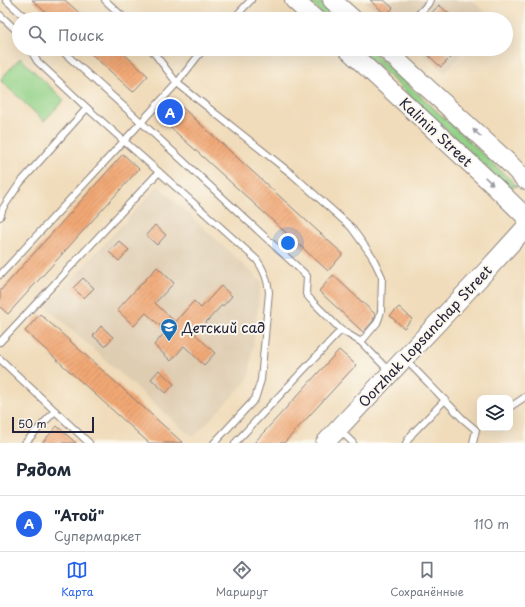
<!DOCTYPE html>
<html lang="ru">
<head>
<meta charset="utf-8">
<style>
  body { margin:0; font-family:"Playpen Sans",sans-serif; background:#f6f6f7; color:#1f2937 }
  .controls { position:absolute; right:12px; bottom:12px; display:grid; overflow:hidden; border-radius:8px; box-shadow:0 4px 16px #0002 }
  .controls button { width:36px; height:36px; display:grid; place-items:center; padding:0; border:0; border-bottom:1px solid #e0e1e3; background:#fff; color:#1f2937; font:20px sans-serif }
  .scale { position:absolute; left:12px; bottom:10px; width:82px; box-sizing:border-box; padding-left:4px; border:2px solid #22223b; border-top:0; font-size:11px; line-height:14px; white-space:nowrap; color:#22223b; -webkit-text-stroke:3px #fbf7ec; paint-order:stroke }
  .you { position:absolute; left:288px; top:243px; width:14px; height:14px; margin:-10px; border:3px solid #fff; border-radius:50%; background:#1a73e8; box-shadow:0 0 0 6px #1a73e833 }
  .badge { display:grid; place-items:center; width:26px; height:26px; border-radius:50%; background:#2563eb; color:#fff; font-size:13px; font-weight:700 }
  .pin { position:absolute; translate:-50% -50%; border:2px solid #fff; box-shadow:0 1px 4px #0006 }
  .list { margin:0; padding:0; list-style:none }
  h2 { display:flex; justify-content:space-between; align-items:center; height:52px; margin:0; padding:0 16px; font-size:17px }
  h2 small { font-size:13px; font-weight:400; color:#747a83 }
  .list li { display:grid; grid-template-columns:26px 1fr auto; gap:12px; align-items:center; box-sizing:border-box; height:56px; padding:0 16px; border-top:1px solid #e0e1e3 }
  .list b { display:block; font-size:15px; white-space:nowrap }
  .list p { margin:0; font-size:13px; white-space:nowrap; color:#747a83 }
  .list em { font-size:13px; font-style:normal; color:#747a83 }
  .icon { flex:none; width:22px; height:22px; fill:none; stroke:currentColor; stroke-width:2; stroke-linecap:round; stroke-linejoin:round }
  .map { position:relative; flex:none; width:525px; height:443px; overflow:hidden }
  .search { position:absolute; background:#fff; box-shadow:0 4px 16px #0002; left:12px; right:12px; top:12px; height:44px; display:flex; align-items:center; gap:10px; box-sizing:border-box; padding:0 14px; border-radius:22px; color:#747a83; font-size:15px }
  .sheet { height:108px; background:#fff }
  nav { display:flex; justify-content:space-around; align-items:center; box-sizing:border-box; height:56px; border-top:1px solid #e0e1e3; background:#fff; font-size:11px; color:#747a83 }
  nav a { display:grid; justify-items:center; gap:2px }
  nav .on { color:#2563eb }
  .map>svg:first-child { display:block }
  .built { fill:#dfcdb2 }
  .grass { fill:url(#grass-tufts); stroke:#5a7a62 }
  .pitch { fill:#93d288; stroke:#5a7a62 }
  .building { fill:url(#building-hatch) }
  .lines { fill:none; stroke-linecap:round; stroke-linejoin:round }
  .lane-casing { stroke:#897f7a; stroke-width:8 }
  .secondary-casing { stroke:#897f7a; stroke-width:20 }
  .lane { stroke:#fff; stroke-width:6 }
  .secondary { stroke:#fff; stroke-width:18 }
  .oneway { fill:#9c9ca7 }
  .labels { text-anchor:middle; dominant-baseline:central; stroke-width:4; stroke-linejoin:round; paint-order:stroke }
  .street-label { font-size:14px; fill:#22223b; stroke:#fbf7ec }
  .poi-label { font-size:14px; fill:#22223b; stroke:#fbf7ec; text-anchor:start }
</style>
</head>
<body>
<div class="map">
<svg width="525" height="443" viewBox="0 0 525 443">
  <defs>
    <pattern id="grass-tufts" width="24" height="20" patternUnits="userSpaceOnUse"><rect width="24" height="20" fill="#93d288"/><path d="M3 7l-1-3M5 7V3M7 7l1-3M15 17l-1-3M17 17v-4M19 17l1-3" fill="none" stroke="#7eb476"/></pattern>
    <pattern id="building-hatch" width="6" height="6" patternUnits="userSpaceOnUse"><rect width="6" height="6" fill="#f1a775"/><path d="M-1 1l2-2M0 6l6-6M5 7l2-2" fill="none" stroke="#ce8f66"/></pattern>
  </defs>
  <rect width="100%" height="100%" fill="#fbf7ec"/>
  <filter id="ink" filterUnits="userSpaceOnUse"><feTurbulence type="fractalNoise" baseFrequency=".025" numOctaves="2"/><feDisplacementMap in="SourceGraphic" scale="8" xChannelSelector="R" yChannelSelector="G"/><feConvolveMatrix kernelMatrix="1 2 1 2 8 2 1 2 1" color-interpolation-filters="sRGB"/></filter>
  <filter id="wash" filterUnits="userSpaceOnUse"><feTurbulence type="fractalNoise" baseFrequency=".012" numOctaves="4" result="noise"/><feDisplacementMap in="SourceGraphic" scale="16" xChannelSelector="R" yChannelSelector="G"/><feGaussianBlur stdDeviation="0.9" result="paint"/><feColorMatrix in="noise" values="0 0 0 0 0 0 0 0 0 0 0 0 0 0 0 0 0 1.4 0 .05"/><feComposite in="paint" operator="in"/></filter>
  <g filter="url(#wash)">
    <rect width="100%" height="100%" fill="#f0dcba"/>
    <g class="built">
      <polygon points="364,0 472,0 492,19 385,19"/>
      <polygon points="418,49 466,49 445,73"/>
      <polygon points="158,186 260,280 261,283 249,378 195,436 186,432 46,307"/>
    </g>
    <g class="grass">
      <polygon points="307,0 318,0 338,19 328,19"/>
      <polygon points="360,49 370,49 517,186 509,188"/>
    </g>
    <polygon class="pitch" points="20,58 64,100 44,121 0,80"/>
    <g id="blocks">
      <g class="building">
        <polygon points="32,0 65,0 86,19 53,19"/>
        <polygon points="370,0 384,0 393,8 386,15"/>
        <polygon points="439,5 455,19 426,19"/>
        <polygon points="86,49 119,49 148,76 133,92"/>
        <polygon points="434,49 441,49 450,58 441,67 428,55"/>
        <polygon points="173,99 343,254 328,271 158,116"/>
        <polygon points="123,154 139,169 8,314 0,307 0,291"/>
        <polygon points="155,225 166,235 157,245 146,235"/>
        <polygon points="119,241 129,250 119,261 109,252"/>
        <polygon points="157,267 174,283 155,303 175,322 194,301 201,308 221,286 232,296 223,306 222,305 195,334 215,353 204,365 184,346 171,361 154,345 166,331 146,313 134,326 117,310"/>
        <polygon points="333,275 375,314 373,321 363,332 319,291"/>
        <polygon points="83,278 94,288 84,298 73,288"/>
        <polygon points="399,307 412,319 404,328 390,316"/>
        <polygon points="40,314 183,443 149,443 25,331"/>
        <polygon points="101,326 113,337 105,346 93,336"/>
        <polygon points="339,350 356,365 284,443 254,443"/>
        <polygon points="159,370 174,384 166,393 151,379"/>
        <polygon points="57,426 76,443 42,443"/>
      </g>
    </g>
  </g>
  <g filter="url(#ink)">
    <use href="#blocks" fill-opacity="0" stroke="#897f7a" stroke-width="1"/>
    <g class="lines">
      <defs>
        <g id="lane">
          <polyline points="6,0 27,19"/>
          <polyline points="105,0 125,19"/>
          <polyline points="0,15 19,33"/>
          <polyline points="233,19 251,0"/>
          <polyline points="414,19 428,4 430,0"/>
          <polyline points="60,49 141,122 305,274 307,276 306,294 311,300 341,330 361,342 389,371"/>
          <polyline points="151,49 177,83 293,175 351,227 372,256 382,277 381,311 379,318 377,323 361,342"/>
          <path d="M159,172L257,260C264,270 268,281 269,292L261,380L255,399L214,443"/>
          <polyline points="0,217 3,208 20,183 87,108"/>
          <polyline points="0,275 124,141 87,108 37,61 30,49"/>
          <polyline points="0,342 159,172 124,141 177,83 198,56 204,49"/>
          <polyline points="0,359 89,443"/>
          <polyline points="406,360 463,419 476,430 473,443"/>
          <polyline points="510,407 525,397"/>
          <polyline points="340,430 353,443"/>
          <polyline points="25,443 55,411"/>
          <polyline points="235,443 341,330"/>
          <polyline points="406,443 412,434 445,400"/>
        </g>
        <g id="secondary">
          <polyline points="294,0 315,19"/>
          <polyline points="332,0 353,19"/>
          <polyline points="347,49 492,184 525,216"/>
          <polyline points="385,49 510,164 525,180"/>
          <polyline points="325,443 487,270 525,228"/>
        </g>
      </defs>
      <use href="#lane" class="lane-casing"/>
      <use href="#secondary" class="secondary-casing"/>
      <use href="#lane" class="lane"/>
      <use href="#secondary" class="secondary"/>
    </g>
    <defs><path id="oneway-solid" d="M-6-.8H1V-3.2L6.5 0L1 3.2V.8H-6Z"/></defs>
    <g class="oneway">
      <use href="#oneway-solid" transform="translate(477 133) rotate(-137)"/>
      <use href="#oneway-solid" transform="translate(489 181) rotate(43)"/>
    </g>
  </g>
  <defs>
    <symbol id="school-pin" viewBox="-11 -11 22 30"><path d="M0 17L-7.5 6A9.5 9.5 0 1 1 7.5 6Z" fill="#1f6fb2" stroke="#fbf7ec"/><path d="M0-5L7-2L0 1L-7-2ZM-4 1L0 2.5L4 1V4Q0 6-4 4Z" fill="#fff"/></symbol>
  </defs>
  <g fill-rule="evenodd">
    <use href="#school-pin" x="159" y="317" width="20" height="27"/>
  </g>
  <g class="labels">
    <g class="street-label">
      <text transform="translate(436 132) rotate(43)">Kalinin Street</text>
      <text transform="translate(425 336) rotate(-47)">Oorzhak Lopsanchap Street</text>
    </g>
    <g class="poi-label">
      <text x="182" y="327">Детский сад</text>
    </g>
  </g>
</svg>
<div class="controls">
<button><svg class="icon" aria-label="layers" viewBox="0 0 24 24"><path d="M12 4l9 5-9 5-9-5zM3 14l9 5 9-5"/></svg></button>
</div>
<div class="scale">50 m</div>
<div class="you"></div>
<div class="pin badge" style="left:170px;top:112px">A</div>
<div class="search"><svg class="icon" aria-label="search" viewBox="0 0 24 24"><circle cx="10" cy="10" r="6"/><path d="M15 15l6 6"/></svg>Поиск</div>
</div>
<section class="sheet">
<h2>Рядом<small></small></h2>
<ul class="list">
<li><span class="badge">A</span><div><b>&quot;Атой&quot;</b><p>Супермаркет</p></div><em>110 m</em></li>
</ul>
</section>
<nav>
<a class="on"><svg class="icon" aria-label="map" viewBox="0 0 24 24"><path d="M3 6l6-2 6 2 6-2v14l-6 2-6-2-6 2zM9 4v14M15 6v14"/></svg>Карта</a>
<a><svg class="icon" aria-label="directions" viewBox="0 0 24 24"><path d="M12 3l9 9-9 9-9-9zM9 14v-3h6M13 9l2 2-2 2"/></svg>Маршрут</a>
<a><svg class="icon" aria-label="saved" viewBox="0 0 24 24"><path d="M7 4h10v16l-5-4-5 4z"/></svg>Сохранённые</a>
</nav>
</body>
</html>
